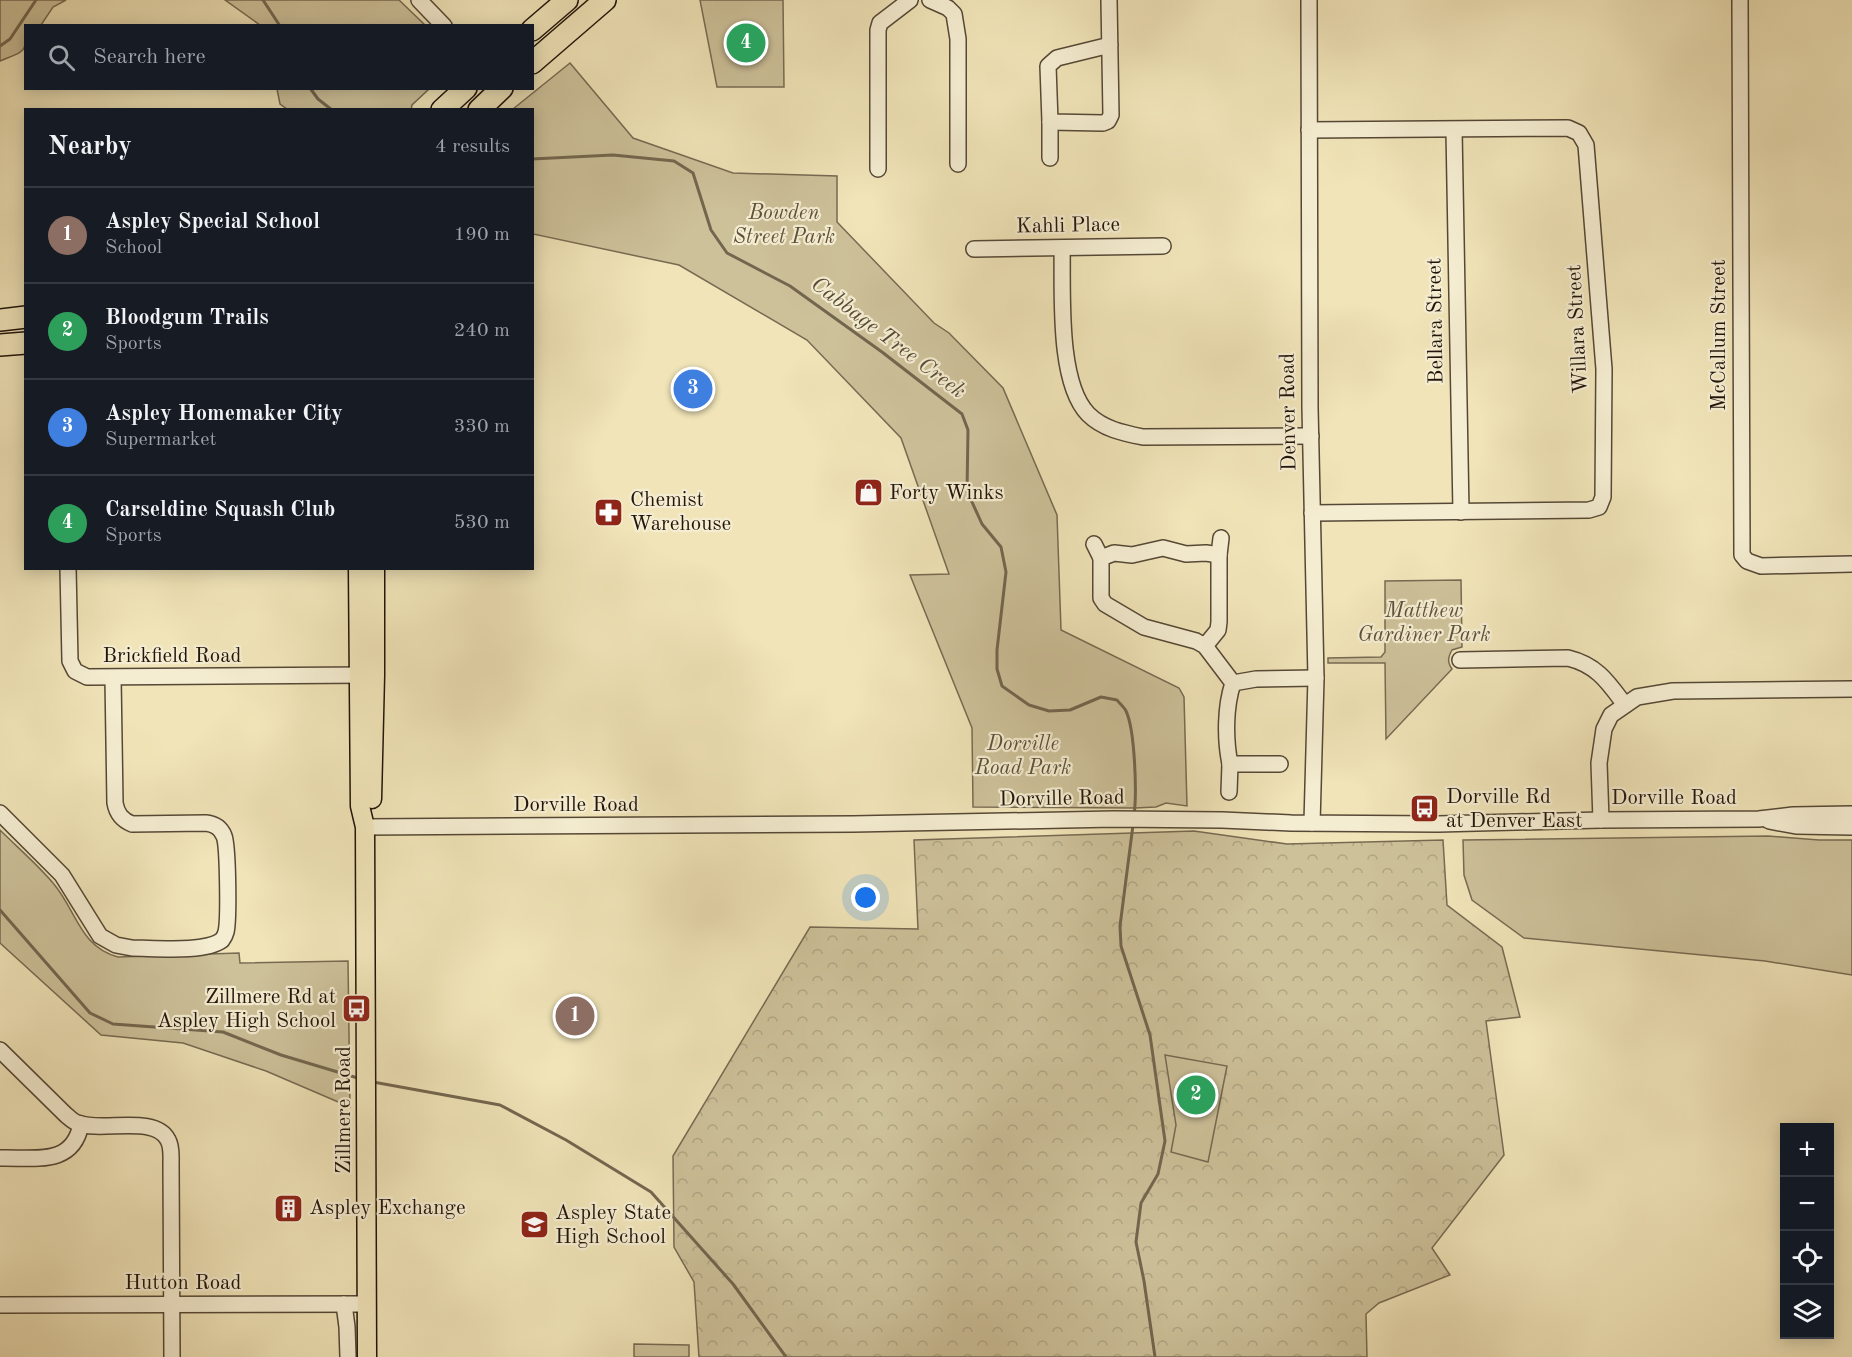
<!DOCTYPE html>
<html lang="en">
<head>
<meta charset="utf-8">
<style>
  body { margin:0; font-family:"Old Standard TT",serif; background:#20242c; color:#f1f3f6 }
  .controls { position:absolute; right:18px; bottom:18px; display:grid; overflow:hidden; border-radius:0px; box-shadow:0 3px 15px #0003 }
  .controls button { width:54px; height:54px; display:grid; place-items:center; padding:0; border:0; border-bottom:2px solid #363941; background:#171b24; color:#f1f3f6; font:30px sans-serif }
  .you { position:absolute; left:866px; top:898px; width:21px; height:21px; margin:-15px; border:4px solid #fff; border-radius:50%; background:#1a73e8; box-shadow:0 0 0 9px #1a73e833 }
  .badge { display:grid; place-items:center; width:39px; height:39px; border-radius:50%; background:#c59692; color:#fff; font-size:20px; font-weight:700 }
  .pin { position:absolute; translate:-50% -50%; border:3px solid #fff; box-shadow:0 2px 6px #0006 }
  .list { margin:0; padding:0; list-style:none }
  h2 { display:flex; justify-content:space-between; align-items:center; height:78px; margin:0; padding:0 24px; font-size:26px }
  h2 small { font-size:20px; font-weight:400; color:#9ea1a6 }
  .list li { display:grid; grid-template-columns:39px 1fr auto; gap:18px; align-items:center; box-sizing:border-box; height:96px; padding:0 24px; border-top:2px solid #363941 }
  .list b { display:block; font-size:22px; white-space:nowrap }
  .list p { margin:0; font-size:20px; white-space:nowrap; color:#9ea1a6 }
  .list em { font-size:20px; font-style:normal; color:#9ea1a6 }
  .icon { flex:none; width:33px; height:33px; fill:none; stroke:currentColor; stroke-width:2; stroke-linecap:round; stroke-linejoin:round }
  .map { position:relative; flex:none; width:1852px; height:1357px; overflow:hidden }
  .search { position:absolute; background:#171b24; box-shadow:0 3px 15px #0003; left:24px; top:24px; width:510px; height:66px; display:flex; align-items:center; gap:15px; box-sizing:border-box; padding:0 21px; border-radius:0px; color:#9ea1a6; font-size:22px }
  .panel { position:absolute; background:#171b24; box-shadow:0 3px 15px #0003; left:24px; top:108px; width:510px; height:462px; border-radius:0px }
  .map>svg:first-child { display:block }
  .forest { fill:url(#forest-crowns); stroke:#776a52; stroke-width:1.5 }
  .park { fill:#cdc19a; stroke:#776a52; stroke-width:1.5 }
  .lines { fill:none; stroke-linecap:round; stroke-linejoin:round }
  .stream { stroke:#73664f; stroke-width:3 }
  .minor-casing { stroke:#554836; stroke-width:18 }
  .major-casing { stroke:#21140a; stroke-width:21 }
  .highway-casing { stroke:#21140a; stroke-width:24 }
  .minor { stroke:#f5edd1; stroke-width:15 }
  .major { stroke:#f0e4b8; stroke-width:18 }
  .highway { stroke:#f0e4b8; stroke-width:21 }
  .labels { text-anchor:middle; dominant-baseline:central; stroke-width:4.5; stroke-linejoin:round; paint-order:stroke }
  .park-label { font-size:21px; font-style:italic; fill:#5d513c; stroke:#f5edd1 }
  .street-label { font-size:21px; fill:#21140a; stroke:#f5edd1 }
  .poi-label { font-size:21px; fill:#21140a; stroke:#f5edd1; text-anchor:start }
  .water-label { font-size:22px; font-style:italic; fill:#584b38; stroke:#f5edd1 }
</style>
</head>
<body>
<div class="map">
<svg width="1852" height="1357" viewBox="0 0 1852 1357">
  <defs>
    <pattern id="forest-crowns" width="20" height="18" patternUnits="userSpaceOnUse" patternTransform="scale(1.5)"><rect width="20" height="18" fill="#cdc19a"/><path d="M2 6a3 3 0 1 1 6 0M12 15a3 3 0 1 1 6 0" fill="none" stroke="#b0a583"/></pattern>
  </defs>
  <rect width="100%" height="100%" fill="#f0e4b8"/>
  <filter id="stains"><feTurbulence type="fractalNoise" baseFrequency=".00333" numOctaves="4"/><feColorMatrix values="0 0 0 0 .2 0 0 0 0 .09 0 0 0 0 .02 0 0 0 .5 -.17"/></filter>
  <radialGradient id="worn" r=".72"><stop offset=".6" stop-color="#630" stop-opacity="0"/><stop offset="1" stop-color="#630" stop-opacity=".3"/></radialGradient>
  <polygon class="forest" points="1194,831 1287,844 1443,840 1447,905 1502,947 1520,1017 1486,1021 1504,1155 1432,1248 1450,1275 1379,1303 1366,1314 1367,1357 699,1357 694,1282 674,1247 673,1156 810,927 918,929 914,840"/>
  <g class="park">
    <path d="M0,0H66L53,7L41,25L26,26C26,54 26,50 0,61Z"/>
    <polygon points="225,0 399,0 425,25 260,25"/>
    <polygon points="700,0 783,0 784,87 717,87"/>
    <polygon points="570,63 633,138 733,173 837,176 837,222 934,323 949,333 1003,388 1057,515 1061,630 1179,688 1184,697 1187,806 1166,803 1156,807 1135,808 973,807 972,728 910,575 949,574 901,438 807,340 679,265 533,234 532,110 513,109"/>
    <polygon points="277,89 277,88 429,89 412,105 411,110 287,109 280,104"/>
    <path d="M1461,580L1462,647L1452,650C1448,657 1447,662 1452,669L1386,739L1385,663H1328V658L1381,657L1385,652V581Z"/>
    <path d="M0,830C17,847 37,864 53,883C77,911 79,946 118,957L239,953L240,963L348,961L350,1107L266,1071L183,1043L101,1035L0,943Z"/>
    <polygon points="1768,836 1819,840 1852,840 1852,975 1765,961 1524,938 1472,900 1464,875 1463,840"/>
    <polygon points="1165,1055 1227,1066 1208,1162 1171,1152 1176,1125"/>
    <polygon points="634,1344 689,1345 689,1357 634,1357"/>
  </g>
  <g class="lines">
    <g class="stream">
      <polyline points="263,0 280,26"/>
      <polyline points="0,46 10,39 36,0"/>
      <polyline points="310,88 318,99 332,110"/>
      <path d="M532,159L613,155L674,161L693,173L711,230L727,253L790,286L882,352L962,414L968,430L967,491L982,524L1001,547L1006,572L997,650V669L1002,686L1029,705L1049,711L1070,710L1101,697L1117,700C1119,703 1124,707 1126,711C1135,730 1137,793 1134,815"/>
      <polyline points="1133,825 1120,926 1121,946 1150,1035 1165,1141 1158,1174 1141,1203 1136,1242 1144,1281 1155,1357"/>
      <polyline points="0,910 90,1013 113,1024 223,1032 281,1055 361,1079"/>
      <polyline points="373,1082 500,1105 566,1140 651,1192 733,1284 786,1357"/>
    </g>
    <defs>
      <g id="minor">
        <polyline points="419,0 444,26"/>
        <polyline points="930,0 948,8 954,14 958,39 958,164"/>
        <polyline points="1109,0 1111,115 1108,121 1103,123 1050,122 1048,66 1057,58 1110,45"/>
        <polyline points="1309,0 1310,408 1316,678 1312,823"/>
        <polyline points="1740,0 1742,555 1747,561 1761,566 1852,564"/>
        <polyline points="1309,130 1568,128 1579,133 1586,145 1604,369 1603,497 1599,507 1589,510 1312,513"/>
        <polyline points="1454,130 1461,512"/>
        <polyline points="1050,158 1050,122"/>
        <polyline points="878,169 878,30 880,23 910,0"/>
        <path d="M1062,248C1063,291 1057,382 1088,414C1103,429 1123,433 1143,437L1311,436"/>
        <polyline points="974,249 1163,246"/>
        <polyline points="1094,544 1101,558"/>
        <polyline points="1219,555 1206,553 1186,554 1163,548 1132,555 1114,553 1101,558 1101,598 1105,604 1144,627 1196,641 1205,646 1233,683 1256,679 1316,678"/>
        <polyline points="68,568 70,661 75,671 87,677 369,675"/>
        <polyline points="1205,646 1218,630 1219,622 1219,555 1221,538"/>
        <path d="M1460,660L1568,658C1597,665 1608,682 1625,705"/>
        <path d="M1233,683C1225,707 1225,739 1230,764H1280"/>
        <polyline points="1229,792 1230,764"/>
        <path d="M0,813L62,875L100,936L116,945L132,948C155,948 205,953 222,940C225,936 225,936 226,932C229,920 228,845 224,836C221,828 215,824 206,823L132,824C122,820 117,814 115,803L113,678"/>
        <polyline points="1601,820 1599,763 1604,729 1611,715 1637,697 1673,691 1852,689"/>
        <polyline points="1769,821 1796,826 1852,827"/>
        <polyline points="365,827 853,824 1114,819 1222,820 1291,823 1438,824 1601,820 1759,819 1793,815 1852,814"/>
        <path d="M0,1050L66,1115C70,1118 73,1122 78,1123C101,1133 155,1114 168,1140C172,1147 171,1157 171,1164L172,1357"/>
        <path d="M0,1158C34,1157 73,1167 81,1124"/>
        <polyline points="344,1304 347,1327 348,1357"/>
        <polyline points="0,1305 367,1304"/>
      </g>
      <g id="major">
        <polyline points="358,568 360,806 365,827 367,1357"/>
        <polyline points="372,799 375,675 375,568"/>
      </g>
      <g id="highway">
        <polyline points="532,30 567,0"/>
        <polyline points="532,63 605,0"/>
        <polyline points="442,110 466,88"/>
        <polyline points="479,110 502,88"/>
        <polyline points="0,320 26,317"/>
        <polyline points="0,345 26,343"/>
      </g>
    </defs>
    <use href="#minor" class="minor-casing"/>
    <use href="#major" class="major-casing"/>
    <use href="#highway" class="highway-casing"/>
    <use href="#minor" class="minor"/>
    <use href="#major" class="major"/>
    <use href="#highway" class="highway"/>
  </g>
  <defs>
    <symbol id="shop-square" viewBox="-11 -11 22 22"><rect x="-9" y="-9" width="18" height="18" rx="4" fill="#8f2418" stroke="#f5edd1"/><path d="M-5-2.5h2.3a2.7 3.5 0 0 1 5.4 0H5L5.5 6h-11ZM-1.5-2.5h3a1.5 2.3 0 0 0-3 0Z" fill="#fff"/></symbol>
    <symbol id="pharmacy-square" viewBox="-11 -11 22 22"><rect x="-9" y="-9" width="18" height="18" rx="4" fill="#8f2418" stroke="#f5edd1"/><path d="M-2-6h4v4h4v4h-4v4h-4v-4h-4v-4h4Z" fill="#fff"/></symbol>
    <symbol id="bus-square" viewBox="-11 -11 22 22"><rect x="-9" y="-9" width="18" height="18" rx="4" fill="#8f2418" stroke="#f5edd1"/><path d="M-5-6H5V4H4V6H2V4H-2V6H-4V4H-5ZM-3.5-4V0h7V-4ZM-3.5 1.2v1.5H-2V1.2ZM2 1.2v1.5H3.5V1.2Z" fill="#fff"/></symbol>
    <symbol id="building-square" viewBox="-11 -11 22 22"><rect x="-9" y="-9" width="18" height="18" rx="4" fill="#8f2418" stroke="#f5edd1"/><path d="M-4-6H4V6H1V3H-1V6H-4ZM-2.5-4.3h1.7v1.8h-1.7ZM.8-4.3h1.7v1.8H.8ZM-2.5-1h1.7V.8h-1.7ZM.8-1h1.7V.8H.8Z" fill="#fff"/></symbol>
    <symbol id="school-square" viewBox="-11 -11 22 22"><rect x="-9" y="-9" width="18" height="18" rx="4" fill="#8f2418" stroke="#f5edd1"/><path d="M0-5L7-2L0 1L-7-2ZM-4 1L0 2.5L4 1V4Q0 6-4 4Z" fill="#fff"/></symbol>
  </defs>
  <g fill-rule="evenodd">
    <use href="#shop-square" x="852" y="476" width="33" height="33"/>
    <use href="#pharmacy-square" x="592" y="496" width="33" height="33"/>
    <use href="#bus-square" x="1408" y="792" width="33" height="33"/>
    <use href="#bus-square" x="340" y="992" width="33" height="33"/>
    <use href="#building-square" x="272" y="1192" width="33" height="33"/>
    <use href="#school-square" x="518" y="1208" width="33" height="33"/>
  </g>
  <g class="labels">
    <g class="park-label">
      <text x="784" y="213">Bowden<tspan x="784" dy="24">Street Park</tspan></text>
      <text x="1424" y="611">Matthew<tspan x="1424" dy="24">Gardiner Park</tspan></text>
      <text x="1023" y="744">Dorville<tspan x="1023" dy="24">Road Park</tspan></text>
    </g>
    <g class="street-label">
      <text transform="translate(1068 226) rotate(-1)">Kahli Place</text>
      <text transform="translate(1436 321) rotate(-91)">Bellara Street</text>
      <text transform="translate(1578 329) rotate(-93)">Willara Street</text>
      <text transform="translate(1719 335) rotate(-90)">McCallum Street</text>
      <text transform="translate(1289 412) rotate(-91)">Denver Road</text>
      <text x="172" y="656">Brickfield Road</text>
      <text x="1674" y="798">Dorville Road</text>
      <text transform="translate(1062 799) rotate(-1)">Dorville Road</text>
      <text x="576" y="805">Dorville Road</text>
      <text transform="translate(344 1110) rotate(-90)">Zillmere Road</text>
      <text x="183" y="1283">Hutton Road</text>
    </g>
    <g class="poi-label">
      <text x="889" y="493">Forty Winks</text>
      <text x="630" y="500">Chemist<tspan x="630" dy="24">Warehouse</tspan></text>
      <text x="1446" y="797">Dorville Rd<tspan x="1446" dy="24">at Denver East</tspan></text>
      <text x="336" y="997" text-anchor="end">Zillmere Rd at<tspan x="336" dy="24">Aspley High School</tspan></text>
      <text x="309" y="1208">Aspley Exchange</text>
      <text x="555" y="1213">Aspley State<tspan x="555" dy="24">High School</tspan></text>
    </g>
    <g class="water-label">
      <text transform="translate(888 338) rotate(37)">Cabbage Tree Creek</text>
    </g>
  </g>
  <rect width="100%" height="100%" filter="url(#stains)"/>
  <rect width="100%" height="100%" fill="url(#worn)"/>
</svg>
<div class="controls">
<button>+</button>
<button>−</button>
<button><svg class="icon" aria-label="locate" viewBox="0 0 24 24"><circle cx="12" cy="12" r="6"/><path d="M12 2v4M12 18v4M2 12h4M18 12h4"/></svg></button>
<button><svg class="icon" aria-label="layers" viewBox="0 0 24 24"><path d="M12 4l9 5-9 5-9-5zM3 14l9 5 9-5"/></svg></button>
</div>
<div class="you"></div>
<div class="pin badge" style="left:575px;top:1016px;background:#8d6e63">1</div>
<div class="pin badge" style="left:1196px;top:1095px;background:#2e9e5b">2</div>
<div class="pin badge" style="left:693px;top:389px;background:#3f7fe0">3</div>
<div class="pin badge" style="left:746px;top:43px;background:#2e9e5b">4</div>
<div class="search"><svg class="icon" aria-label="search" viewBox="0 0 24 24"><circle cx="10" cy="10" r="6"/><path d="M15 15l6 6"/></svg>Search here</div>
<section class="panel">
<h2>Nearby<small>4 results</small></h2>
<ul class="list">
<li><span class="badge" style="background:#8d6e63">1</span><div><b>Aspley Special School</b><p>School</p></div><em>190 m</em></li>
<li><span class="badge" style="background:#2e9e5b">2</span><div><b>Bloodgum Trails</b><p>Sports</p></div><em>240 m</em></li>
<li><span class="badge" style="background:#3f7fe0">3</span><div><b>Aspley Homemaker City</b><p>Supermarket</p></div><em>330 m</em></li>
<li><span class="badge" style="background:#2e9e5b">4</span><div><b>Carseldine Squash Club</b><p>Sports</p></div><em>530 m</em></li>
</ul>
</section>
</div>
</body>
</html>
